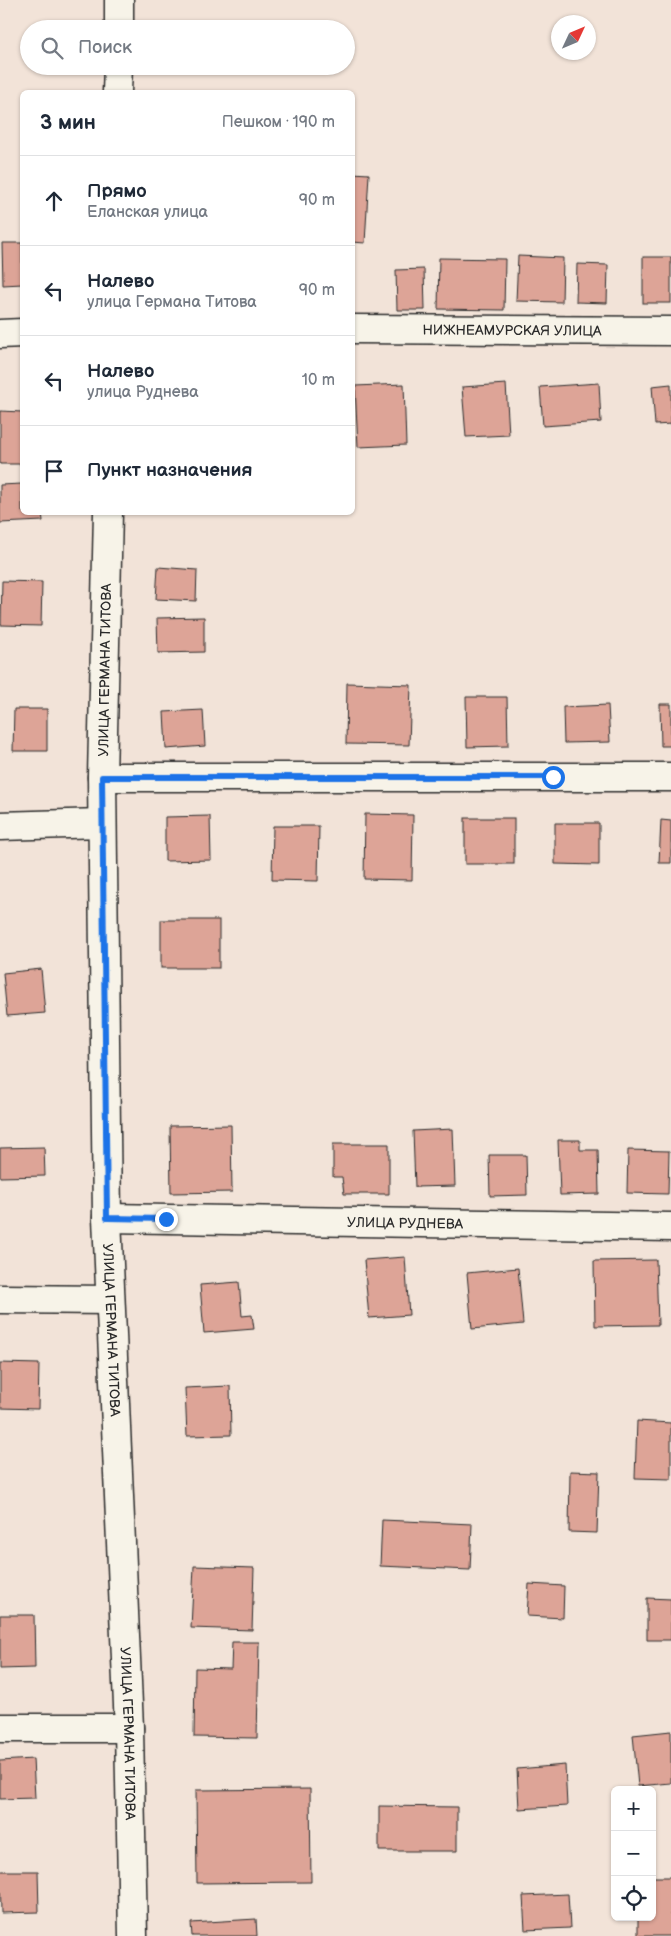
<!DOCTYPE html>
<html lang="ru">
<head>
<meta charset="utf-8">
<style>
  body { margin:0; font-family:"Balsamiq Sans",sans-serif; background:#f6f6f7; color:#1f2937 }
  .controls { position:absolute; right:15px; bottom:15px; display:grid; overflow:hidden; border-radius:8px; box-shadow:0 1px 4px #0004 }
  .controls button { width:45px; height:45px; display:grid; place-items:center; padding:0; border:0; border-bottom:1px solid #e0e1e3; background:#fff; color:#1f2937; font:25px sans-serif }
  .compass { position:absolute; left:551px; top:15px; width:45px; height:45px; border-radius:50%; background:#fff; box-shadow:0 1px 4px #0004; rotate:46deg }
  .stop { position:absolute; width:15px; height:15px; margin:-11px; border:4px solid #1a73e8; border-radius:50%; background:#fff }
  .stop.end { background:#1a73e8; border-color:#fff; box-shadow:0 1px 5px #0008 }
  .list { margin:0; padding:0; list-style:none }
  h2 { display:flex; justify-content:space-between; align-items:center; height:65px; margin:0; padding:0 20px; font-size:21px }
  h2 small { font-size:16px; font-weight:400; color:#747a83 }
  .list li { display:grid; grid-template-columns:32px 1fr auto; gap:15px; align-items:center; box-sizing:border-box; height:90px; padding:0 20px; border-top:1px solid #e0e1e3 }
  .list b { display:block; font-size:19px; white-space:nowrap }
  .list p { margin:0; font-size:16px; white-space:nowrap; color:#747a83 }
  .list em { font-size:16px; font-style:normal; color:#747a83 }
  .icon { flex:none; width:28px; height:28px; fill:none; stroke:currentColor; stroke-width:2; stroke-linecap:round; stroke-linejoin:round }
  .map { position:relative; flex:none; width:671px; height:1936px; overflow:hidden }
  .search { position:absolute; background:#fff; box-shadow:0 1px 4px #0004; left:20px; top:20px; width:335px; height:55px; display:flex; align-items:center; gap:12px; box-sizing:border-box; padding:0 18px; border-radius:28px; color:#747a83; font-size:19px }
  .panel { position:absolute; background:#fff; box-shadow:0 1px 4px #0004; left:20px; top:90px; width:335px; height:425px; border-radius:8px }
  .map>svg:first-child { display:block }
  .building { fill:#dda497; stroke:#2b2b2b }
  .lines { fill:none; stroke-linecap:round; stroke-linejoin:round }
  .street-casing { stroke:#2b2b2b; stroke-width:31 }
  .street { stroke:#f7f3e8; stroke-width:28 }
  .route { stroke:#1a73e8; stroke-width:6 }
  .labels { text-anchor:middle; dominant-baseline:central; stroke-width:4; stroke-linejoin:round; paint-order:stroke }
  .street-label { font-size:14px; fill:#2b2b2b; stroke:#f7f3e8 }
</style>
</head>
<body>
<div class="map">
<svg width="671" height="1936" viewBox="0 0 671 1936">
  <rect width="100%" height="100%" fill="#f2e3d8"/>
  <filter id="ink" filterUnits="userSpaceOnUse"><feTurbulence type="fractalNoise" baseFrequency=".02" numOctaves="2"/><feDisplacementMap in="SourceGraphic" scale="10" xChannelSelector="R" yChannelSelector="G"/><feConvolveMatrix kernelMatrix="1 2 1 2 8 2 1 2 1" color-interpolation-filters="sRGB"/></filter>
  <g filter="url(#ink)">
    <g class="building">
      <polygon points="352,173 369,174 365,243 352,242"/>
      <polygon points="2,243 22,243 22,284 3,285"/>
      <polygon points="518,256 563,258 562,302 516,301"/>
      <rect x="643" y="257" width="28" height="46"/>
      <polygon points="439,258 505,259 504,310 438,309"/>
      <polygon points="577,264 608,265 607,303 576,302"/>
      <polygon points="424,269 425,310 397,310 396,270"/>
      <polygon points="599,383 601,422 543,426 540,387"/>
      <polygon points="404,384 406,445 358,447 355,386"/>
      <polygon points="506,384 509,435 466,437 462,387"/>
      <polygon points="671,384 671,424 655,425 652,386"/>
      <polygon points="0,411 22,412 22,464 0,464"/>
      <polygon points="22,484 22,512 42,512 43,521 0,523 0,485"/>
      <polygon points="158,567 197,570 196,601 156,599"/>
      <polygon points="2,581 42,582 41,626 1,625"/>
      <polygon points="204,617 204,652 158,653 157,618"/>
      <polygon points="347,683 411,685 409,745 346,744"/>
      <polygon points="466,697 507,697 508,746 467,747"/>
      <polygon points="660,704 671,704 671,746 661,746"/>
      <polygon points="608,705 610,742 564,743 563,707"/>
      <polygon points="14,709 47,709 47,751 13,751"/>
      <polygon points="203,710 205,746 166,749 164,712"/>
      <polygon points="365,814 413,815 412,880 364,879"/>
      <polygon points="210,816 211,860 165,861 165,817"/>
      <rect x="465" y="818" width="49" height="46"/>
      <polygon points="661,820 671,821 671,863 659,863"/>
      <polygon points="555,823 599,823 599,865 555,864"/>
      <polygon points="273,826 319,826 318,881 272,880"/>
      <rect x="161" y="920" width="58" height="48"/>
      <polygon points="41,969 45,1013 7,1016 3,973"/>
      <polygon points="231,1125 232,1192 171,1193 170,1126"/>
      <polygon points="453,1129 455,1186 415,1187 413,1131"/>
      <polygon points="558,1140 580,1140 580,1150 598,1150 599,1194 560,1195"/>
      <polygon points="333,1144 389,1144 389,1194 344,1194 342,1177 333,1177"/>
      <polygon points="44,1147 45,1176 0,1177 0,1148"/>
      <polygon points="628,1150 669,1151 668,1194 627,1193"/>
      <polygon points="489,1155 526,1155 527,1195 490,1196"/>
      <polygon points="405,1257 409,1315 369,1318 364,1260"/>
      <polygon points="656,1260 658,1325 595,1326 594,1261"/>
      <polygon points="518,1268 523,1324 472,1329 467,1273"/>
      <polygon points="239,1282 242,1316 252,1315 254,1329 204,1333 200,1285"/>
      <polygon points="0,1363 39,1364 38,1409 0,1408"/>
      <polygon points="230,1386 231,1435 187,1436 185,1388"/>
      <polygon points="637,1421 671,1423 671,1479 635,1478"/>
      <polygon points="570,1471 599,1472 597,1533 569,1532"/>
      <polygon points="382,1520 472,1524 470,1570 380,1566"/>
      <polygon points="194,1566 254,1568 252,1630 191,1628"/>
      <polygon points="529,1584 564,1586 563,1618 527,1616"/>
      <polygon points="647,1598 671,1599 671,1640 647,1640"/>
      <polygon points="0,1615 34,1615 35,1668 0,1669"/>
      <polygon points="232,1642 259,1642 257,1738 194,1737 195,1668 231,1669"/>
      <polygon points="671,1731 671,1783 638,1786 633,1735"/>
      <polygon points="33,1759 35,1798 0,1799 0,1761"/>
      <polygon points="565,1765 567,1806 519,1809 517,1769"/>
      <polygon points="310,1789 311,1882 197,1883 196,1790"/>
      <polygon points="379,1806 457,1807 457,1851 379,1851"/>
      <polygon points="0,1871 38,1871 39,1912 1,1913"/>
      <polygon points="652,1877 671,1877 671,1936 638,1936 638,1917 652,1917"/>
      <polygon points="568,1894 570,1928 525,1930 523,1896"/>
      <polygon points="256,1919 257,1936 192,1936 191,1923"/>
    </g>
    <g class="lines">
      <defs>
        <g id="street">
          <polyline points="119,29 119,0"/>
          <polyline points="117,92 118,66"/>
          <path id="s1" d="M352,329L671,331"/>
          <polyline points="0,334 22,333"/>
          <path id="s2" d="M108,512L102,777L107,1218L129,1728L133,1936"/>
          <polyline points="102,777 671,777"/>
          <polyline points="0,826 102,823"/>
          <path id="s3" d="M107,1218L671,1227"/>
          <polyline points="0,1299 110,1300"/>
          <polyline points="0,1728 129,1728"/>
        </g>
      </defs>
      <use href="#street" class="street-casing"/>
      <use href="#street" class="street"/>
    </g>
  </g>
  <g class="lines" filter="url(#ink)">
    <polyline class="route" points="166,1219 107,1218 102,777 553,777"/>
  </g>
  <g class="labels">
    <g class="street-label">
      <text stroke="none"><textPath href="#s1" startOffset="160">НИЖНЕАМУРСКАЯ УЛИЦА</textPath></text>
      <text transform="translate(105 670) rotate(-89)">УЛИЦА ГЕРМАНА ТИТОВА</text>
      <text stroke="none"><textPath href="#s3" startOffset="298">УЛИЦА РУДНЕВА</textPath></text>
      <text stroke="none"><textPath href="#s2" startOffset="818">УЛИЦА ГЕРМАНА ТИТОВА</textPath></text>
      <text stroke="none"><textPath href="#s2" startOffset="1222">УЛИЦА ГЕРМАНА ТИТОВА</textPath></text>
    </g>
  </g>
</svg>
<div class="controls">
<button>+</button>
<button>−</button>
<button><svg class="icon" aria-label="locate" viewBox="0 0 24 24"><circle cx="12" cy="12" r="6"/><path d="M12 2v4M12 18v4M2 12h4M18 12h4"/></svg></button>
</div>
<svg class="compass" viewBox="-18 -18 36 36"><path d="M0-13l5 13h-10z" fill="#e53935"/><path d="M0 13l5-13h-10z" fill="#747a83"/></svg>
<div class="stop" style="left:553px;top:777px"></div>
<div class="stop end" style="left:166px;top:1219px"></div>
<div class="search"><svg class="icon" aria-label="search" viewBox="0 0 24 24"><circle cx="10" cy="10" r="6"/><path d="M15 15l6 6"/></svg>Поиск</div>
<section class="panel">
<h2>3 мин<small>Пешком · 190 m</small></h2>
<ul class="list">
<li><svg class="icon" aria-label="ahead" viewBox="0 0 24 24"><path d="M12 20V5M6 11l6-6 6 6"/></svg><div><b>Прямо</b><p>Еланская улица</p></div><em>90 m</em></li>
<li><svg class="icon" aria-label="left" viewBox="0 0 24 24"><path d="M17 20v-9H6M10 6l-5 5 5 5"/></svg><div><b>Налево</b><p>улица Германа Титова</p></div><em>90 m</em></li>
<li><svg class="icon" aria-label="left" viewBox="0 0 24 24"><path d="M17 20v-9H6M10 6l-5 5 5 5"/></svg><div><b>Налево</b><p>улица Руднева</p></div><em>10 m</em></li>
<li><svg class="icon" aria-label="arrive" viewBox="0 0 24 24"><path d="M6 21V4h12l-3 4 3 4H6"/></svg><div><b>Пункт назначения</b></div></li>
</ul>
</section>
</div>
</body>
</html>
